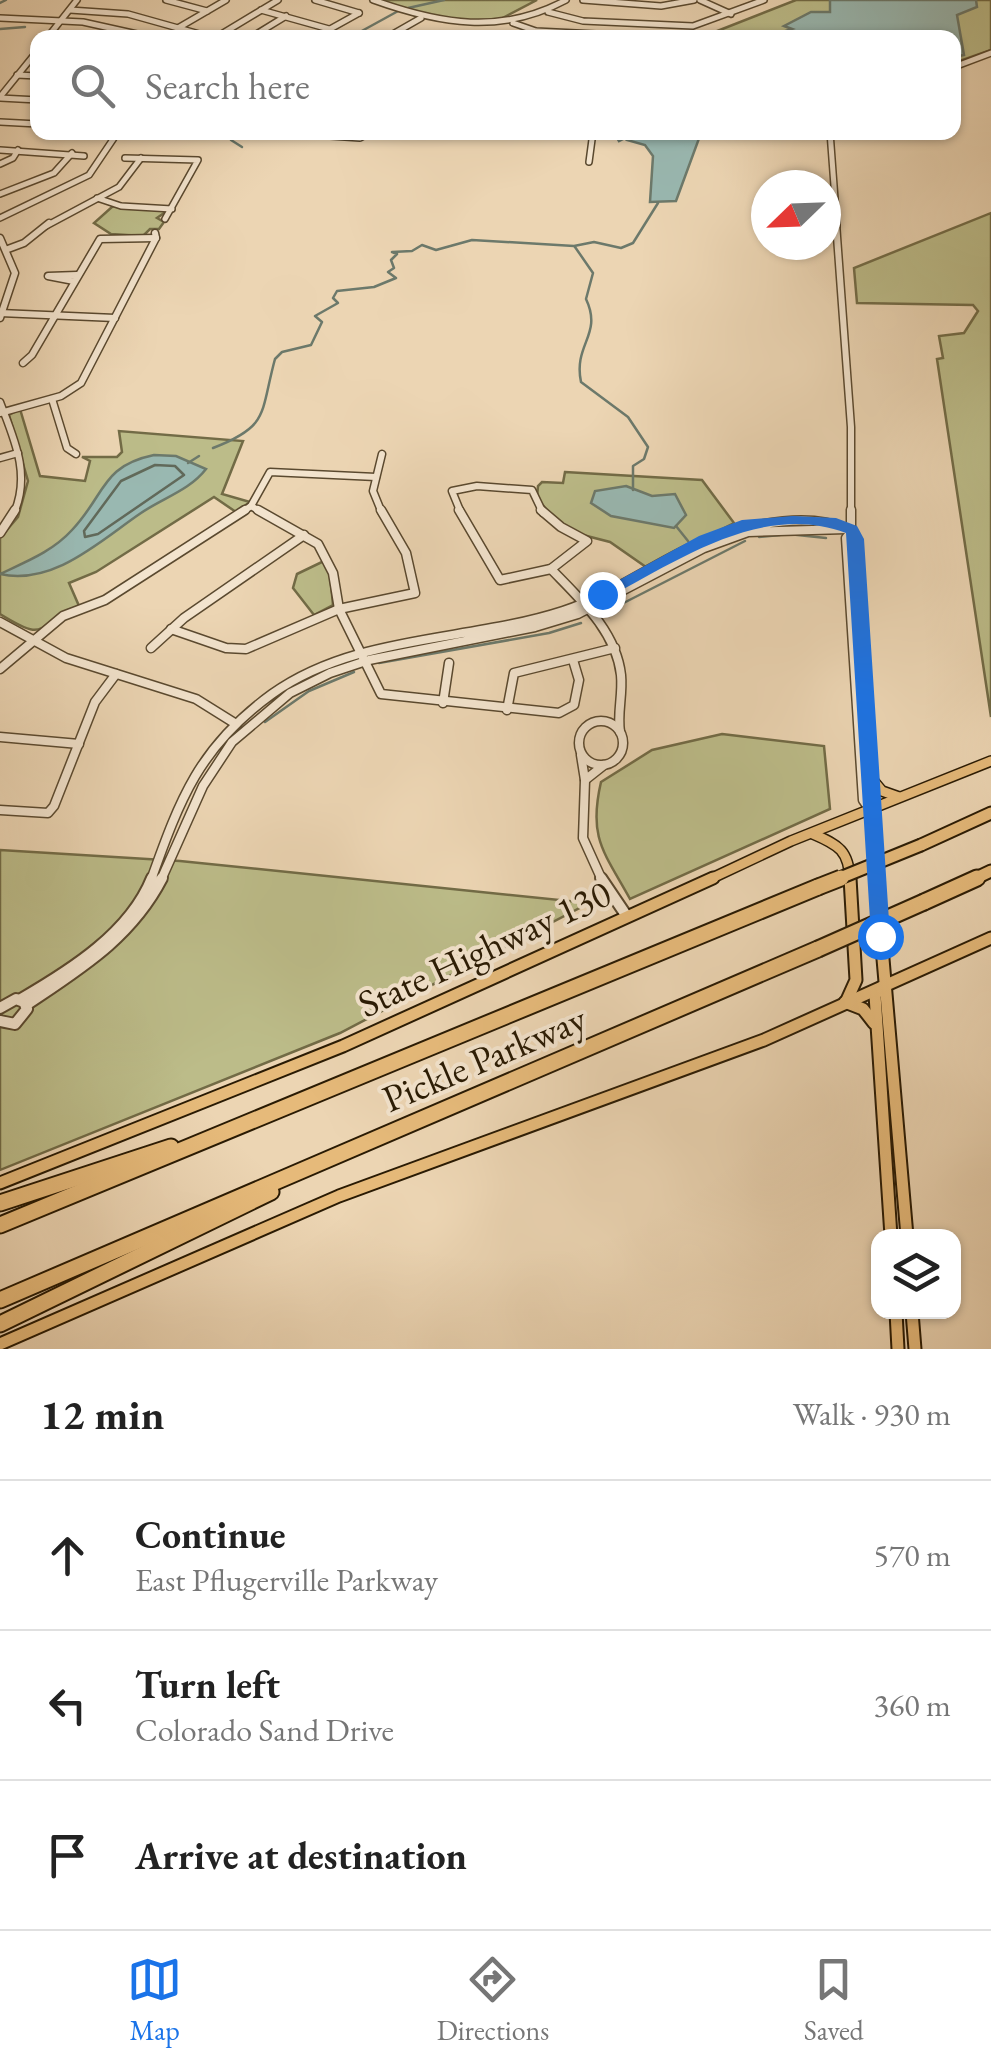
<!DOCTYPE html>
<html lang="en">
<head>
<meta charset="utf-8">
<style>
  body { margin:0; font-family:"EB Garamond",serif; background:#f2f2f2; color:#222 }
  .controls { position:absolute; right:30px; bottom:30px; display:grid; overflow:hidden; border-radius:20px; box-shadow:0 2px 8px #0004 }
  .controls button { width:90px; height:90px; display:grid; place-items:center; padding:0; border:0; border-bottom:2px solid #e0e0e0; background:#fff; color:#222; font:50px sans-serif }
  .compass { position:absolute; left:751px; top:170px; width:90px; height:90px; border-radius:50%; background:#fff; box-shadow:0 2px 8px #0004; rotate:247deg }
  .stop { position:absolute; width:30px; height:30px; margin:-22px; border:8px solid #1a73e8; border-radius:50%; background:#fff }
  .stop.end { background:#1a73e8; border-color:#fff; box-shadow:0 2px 10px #0008 }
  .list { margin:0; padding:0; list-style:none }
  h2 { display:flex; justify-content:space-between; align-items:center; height:130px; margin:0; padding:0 40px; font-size:42px }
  h2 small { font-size:32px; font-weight:400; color:#767676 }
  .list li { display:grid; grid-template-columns:65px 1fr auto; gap:30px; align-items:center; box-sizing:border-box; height:150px; padding:0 40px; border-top:2px solid #e0e0e0 }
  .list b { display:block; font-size:38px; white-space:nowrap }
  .list p { margin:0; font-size:32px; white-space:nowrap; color:#767676 }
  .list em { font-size:32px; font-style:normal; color:#767676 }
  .icon { flex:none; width:55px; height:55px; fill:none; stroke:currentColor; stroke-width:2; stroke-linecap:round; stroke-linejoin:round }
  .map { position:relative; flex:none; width:991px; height:1349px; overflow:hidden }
  .search { position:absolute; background:#fff; box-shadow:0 2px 8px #0004; left:30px; right:30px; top:30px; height:110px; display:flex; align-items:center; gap:25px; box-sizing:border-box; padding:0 35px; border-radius:20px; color:#767676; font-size:38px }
  .sheet { height:580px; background:#fff }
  nav { display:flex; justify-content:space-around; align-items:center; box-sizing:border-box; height:140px; border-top:2px solid #e0e0e0; background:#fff; font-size:28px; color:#767676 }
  nav a { display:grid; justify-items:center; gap:5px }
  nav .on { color:#1a73e8 }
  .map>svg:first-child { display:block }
  .green { fill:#bcbc89; stroke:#726b46; stroke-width:2.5 }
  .water { fill:#99b8b1; stroke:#6c796b; stroke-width:2.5 }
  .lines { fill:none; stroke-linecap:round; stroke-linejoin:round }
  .shore { stroke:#61695a; stroke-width:2.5 }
  .stream { stroke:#6c796b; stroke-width:2.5 }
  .minor-far3-casing { stroke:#5a492f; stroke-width:8 }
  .minor-far2-casing { stroke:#5a492f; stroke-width:9 }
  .minor-far1-casing { stroke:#5a492f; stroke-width:11 }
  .minor-casing { stroke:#5a492f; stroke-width:14 }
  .major-far1-casing { stroke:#291a03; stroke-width:12 }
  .major-casing { stroke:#291a03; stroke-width:15 }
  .highway-far1-casing { stroke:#291a03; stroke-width:15 }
  .highway-casing { stroke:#291a03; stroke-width:19 }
  .minor-far3 { stroke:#f3e4ce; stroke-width:5 }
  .minor-far2 { stroke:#f3e4ce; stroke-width:6 }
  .minor-far1 { stroke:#f3e4ce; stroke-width:8 }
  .minor { stroke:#f3e4ce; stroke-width:10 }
  .major-far1 { stroke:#e6ba7a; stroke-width:9 }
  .major { stroke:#e6ba7a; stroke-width:11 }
  .highway-far1 { stroke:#e6ba7a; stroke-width:11 }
  .highway { stroke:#e6ba7a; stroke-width:15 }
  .highway-bridge-far1-casing { stroke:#291a03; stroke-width:15; stroke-linecap:butt }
  .highway-bridge-casing { stroke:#291a03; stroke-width:19; stroke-linecap:butt }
  .highway-bridge-far1 { stroke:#e6ba7a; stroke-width:11 }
  .highway-bridge { stroke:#e6ba7a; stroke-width:15 }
  .route { fill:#1a73e8 }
  .labels { text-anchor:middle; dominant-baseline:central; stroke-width:8; stroke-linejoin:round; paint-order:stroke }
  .near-street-label { font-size:38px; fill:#291a03; stroke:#f3e4ce }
</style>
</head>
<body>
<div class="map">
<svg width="991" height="1349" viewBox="0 0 991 1349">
  <rect width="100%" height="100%" fill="#ecd5b3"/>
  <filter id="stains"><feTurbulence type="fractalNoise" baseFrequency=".002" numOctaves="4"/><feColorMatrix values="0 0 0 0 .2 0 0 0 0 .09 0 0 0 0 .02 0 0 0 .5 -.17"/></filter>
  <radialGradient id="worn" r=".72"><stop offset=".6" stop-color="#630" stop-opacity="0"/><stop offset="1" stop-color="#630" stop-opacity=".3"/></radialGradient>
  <g class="green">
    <polygon points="378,0 537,0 495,22 433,18"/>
    <polygon points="796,0 991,0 991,50 954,63 954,38 702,37"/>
    <polygon points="113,206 167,211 157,218 164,222 159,229 150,229 143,236 111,234 94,223"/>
    <polygon points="991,213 991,717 937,359 943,358 939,336 964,333 978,311 973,305 857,303 854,268"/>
    <path d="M20,409L40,476L85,481L90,461L82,457H117L122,452L119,431L243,441L222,494L250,502L236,512L214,497L96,572L69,583L79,606C34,627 47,643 0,614V538L18,517L28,481L9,415Z"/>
    <polygon points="565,472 702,480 734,523 646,567 610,542 583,535 555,520 537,498 538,486 542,482 563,483"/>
    <polygon points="324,561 330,574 333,605 314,615 293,588 297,574"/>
    <path d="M722,734L824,746L830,809L630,899C604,852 588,838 601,782L652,750Z"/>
    <polygon points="0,850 180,861 589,903 340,1033 0,1170"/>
  </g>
  <g class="water">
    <polygon points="830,0 976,0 977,7 957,15 964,55 954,57 954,38 766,37 792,29 784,26 811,12 830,12"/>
    <polygon points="614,133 701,133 676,201 650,202 653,156 645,145 627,140 629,136 619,141"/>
    <path d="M154,455L176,456L206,469C190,490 163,498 141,513C101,540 54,586 0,574C25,562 52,552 72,530C106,494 101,466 154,455Z"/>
    <polygon points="626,486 652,496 675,494 686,515 674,528 611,516 591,503 595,491"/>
  </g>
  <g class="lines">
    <polygon class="shore" points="155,465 175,466 184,475 98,534 85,537 84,531 121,481"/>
    <g class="stream">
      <polyline points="0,3 6,0"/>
      <polyline points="408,8 444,0"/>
      <polyline points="0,29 25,27"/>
      <polyline points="349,38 400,10"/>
      <polyline points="235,132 231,140 242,147"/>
      <path d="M575,247L593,273L586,299C603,335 573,344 581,382L628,417L648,447L644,459L633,466V490"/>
      <path d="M213,448C270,426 260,414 275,359L282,352L311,345L322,322L315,316L338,303L333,298L337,291L374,287L396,278L388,272L394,268L391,260L397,254L392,252L412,251L422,245L436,250L472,240L574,246L594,242L621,248L633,243L658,203"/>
      <polyline points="188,463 199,456"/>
      <polyline points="676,526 688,541"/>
      <polyline points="788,534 826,538"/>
      <polyline points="759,537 780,535"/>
      <polyline points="602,614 745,541"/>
      <polyline points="379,663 549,633 581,623"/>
      <polyline points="265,722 309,691 354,672"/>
    </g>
    <defs>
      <g id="minor-far3">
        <polyline points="166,0 207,11"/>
        <polyline points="315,0 359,13"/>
        <path d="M373,0C440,24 501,35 566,0"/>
        <polyline points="583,0 661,6 694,0"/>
        <polyline points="700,0 731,14"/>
        <polyline points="70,10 128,14 203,35"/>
        <polyline points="261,10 329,29"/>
        <polyline points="548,12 583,21 693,26 764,0"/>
        <polyline points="0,18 83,22 155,38"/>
        <polyline points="513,23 536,31 676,38"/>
        <polyline points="178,28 226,0"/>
        <polyline points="48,37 67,38"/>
        <polyline points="47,38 77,0"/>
        <polyline points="215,38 278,0"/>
        <polyline points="250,38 286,16"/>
        <polyline points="314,38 359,13"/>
        <polyline points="386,38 421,18"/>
        <polyline points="455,38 498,38"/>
        <polyline points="954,67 991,53"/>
        <polyline points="17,75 38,76"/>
        <polyline points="0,97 38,50"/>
        <polyline points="0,98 38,100"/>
        <polyline points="0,122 38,124"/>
        <polyline points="270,132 360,138 371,132"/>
        <polyline points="830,132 837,226"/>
        <polyline points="0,150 84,156"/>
        <polyline points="125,158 198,160 165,219"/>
        <polyline points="589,162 593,132"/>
        <polyline points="0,164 13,158 18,150"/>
        <polyline points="0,194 54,173 72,153"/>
        <polyline points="97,198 121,206 172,209"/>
        <polyline points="0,218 89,175 118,132"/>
        <polyline points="46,226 119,187 141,158"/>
      </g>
      <g id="minor-far2">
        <polyline points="836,223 851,427 851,513"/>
        <polyline points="0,238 15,273 0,318"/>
        <polyline points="8,249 24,243 49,223"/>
        <polyline points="74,281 48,276 77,275"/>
        <polyline points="0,313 115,318"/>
        <polyline points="23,363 32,355 100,239 156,238"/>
        <polyline points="52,399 67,448 76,454"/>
        <path d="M0,402C14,439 31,474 14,513"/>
        <polyline points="0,413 61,396 81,383 156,238 155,233"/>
        <polyline points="382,454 373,491 382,513"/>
        <polyline points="0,458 18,453"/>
        <polyline points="251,506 263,513"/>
        <polyline points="241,513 251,506 270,472 376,477"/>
        <polyline points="461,513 452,491 477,486 532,490 543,513"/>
      </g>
      <g id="minor-far1">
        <polyline points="258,510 318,544 333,573 339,609 381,694 559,713 574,705 579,680 573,660"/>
        <polyline points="459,510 500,580 551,569 587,541 561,527 541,510"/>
        <polyline points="851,510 851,532"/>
        <polygon points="851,532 856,539 874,799 870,810 863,800 846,538"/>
        <polyline points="0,533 15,510"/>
        <path d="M551,569C580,599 616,631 621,675C623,695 617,713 620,732"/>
        <polyline points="0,622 66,658 196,699 236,724"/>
        <polyline points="171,629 226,648 246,649 339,609 415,593 406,553 381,510"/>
        <polyline points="151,648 184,618 304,535"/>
        <polyline points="0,669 63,616 105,600 245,510"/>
        <polyline points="443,703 449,663"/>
        <polyline points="507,710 514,673 615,648"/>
        <circle cx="601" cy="743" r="22"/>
        <polyline points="0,737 79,744"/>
        <polyline points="581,755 585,780 604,765"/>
        <polyline points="585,780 583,838 602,880"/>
        <polyline points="0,810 48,813 54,806 95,702 116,674"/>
        <path d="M151,880C180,799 199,747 272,694C356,634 468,642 563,611C625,591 677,544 741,529C773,521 816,515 846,529L748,532L704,548L578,614L535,627L369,660L330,673L290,693L232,742L203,786L161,880"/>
      </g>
      <g id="minor">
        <polyline points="601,878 626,915"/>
        <path d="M21,999C71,970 130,933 152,878"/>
        <path d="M26,1005C81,968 131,938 162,878"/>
        <polyline points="0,1008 16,999 24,1002 27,1009 15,1024 0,1021"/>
      </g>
      <g id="major-far1">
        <polyline points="872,779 882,791 899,797"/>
        <polyline points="870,810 876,880"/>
        <path d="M813,834C839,845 849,851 850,880"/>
        <polyline points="708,880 791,841 991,761"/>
      </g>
      <g id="major">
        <polyline points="876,878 907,1236"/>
        <polyline points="882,987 875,995 891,1236"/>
        <polyline points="847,1000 856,980 850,878"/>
        <polyline points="845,1002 863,1009 874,1023"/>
        <polyline points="0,1183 343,1046 713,878"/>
        <polyline points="896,1312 898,1349"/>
        <polyline points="912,1312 915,1349"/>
        <polyline points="0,1344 339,1196 764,1040 991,938"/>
      </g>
      <g id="highway-far1">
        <polyline points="921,845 991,813"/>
        <polyline points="972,880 991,871"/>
      </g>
      <g id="highway">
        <polyline points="924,902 977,878"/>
        <polyline points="0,1203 171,1147"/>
        <polyline points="0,1225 818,887"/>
        <polyline points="0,1300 818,949"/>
        <polyline points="0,1324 271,1192"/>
      </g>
    </defs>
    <use href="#minor-far3" class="minor-far3-casing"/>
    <use href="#minor-far2" class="minor-far2-casing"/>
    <use href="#minor-far1" class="minor-far1-casing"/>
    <use href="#minor" class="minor-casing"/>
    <use href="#major-far1" class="major-far1-casing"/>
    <use href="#major" class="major-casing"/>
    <use href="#highway-far1" class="highway-far1-casing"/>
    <use href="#highway" class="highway-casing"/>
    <use href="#minor-far3" class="minor-far3"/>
    <use href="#minor-far2" class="minor-far2"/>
    <use href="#minor-far1" class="minor-far1"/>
    <use href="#minor" class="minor"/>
    <use href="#major-far1" class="major-far1"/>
    <use href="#major" class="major"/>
    <use href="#highway-far1" class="highway-far1"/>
    <use href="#highway" class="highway"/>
    <defs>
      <polyline id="highway-bridge-far1" points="835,880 921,845"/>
      <g id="highway-bridge">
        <polyline points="818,887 841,878"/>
        <polyline points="818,949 924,902"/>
      </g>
    </defs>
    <use href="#highway-bridge-far1" class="highway-bridge-far1-casing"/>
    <use href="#highway-bridge" class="highway-bridge-casing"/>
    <use href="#highway-bridge-far1" class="highway-bridge-far1"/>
    <use href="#highway-bridge" class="highway-bridge"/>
  </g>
  <path class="route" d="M793,516L836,518L857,526L864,539L890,936L880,944L871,936L846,533C763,501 677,561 607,598H596L594,594L699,536L742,520Z"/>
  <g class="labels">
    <g class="near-street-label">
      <text transform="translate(484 948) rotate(-25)">State Highway 130</text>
      <text transform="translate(484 1058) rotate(-23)">Pickle Parkway</text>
    </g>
  </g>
  <rect width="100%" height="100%" filter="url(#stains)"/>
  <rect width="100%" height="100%" fill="url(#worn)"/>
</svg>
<div class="controls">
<button><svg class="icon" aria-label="layers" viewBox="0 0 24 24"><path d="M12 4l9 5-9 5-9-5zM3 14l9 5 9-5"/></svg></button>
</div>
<svg class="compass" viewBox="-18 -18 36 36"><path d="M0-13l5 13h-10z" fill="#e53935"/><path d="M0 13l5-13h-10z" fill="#767676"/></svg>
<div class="stop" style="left:880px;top:936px"></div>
<div class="stop end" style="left:602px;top:594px"></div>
<div class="search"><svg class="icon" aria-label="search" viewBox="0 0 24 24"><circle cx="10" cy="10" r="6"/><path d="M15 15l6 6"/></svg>Search here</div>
</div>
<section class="sheet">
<h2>12 min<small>Walk · 930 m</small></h2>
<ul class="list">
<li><svg class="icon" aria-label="ahead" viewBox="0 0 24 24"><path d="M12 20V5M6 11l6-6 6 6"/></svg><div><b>Continue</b><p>East Pflugerville Parkway</p></div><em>570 m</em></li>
<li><svg class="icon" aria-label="left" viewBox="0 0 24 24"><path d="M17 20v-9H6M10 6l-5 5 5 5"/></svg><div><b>Turn left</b><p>Colorado Sand Drive</p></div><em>360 m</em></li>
<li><svg class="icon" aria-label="arrive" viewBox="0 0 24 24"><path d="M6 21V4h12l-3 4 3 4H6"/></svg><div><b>Arrive at destination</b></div></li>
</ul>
</section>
<nav>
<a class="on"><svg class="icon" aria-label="map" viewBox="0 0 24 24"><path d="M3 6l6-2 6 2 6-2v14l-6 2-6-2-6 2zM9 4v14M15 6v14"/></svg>Map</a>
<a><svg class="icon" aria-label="directions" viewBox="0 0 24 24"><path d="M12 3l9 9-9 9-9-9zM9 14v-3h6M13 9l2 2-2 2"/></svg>Directions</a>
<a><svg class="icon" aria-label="saved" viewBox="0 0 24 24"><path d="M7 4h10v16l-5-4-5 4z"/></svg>Saved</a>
</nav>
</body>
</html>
